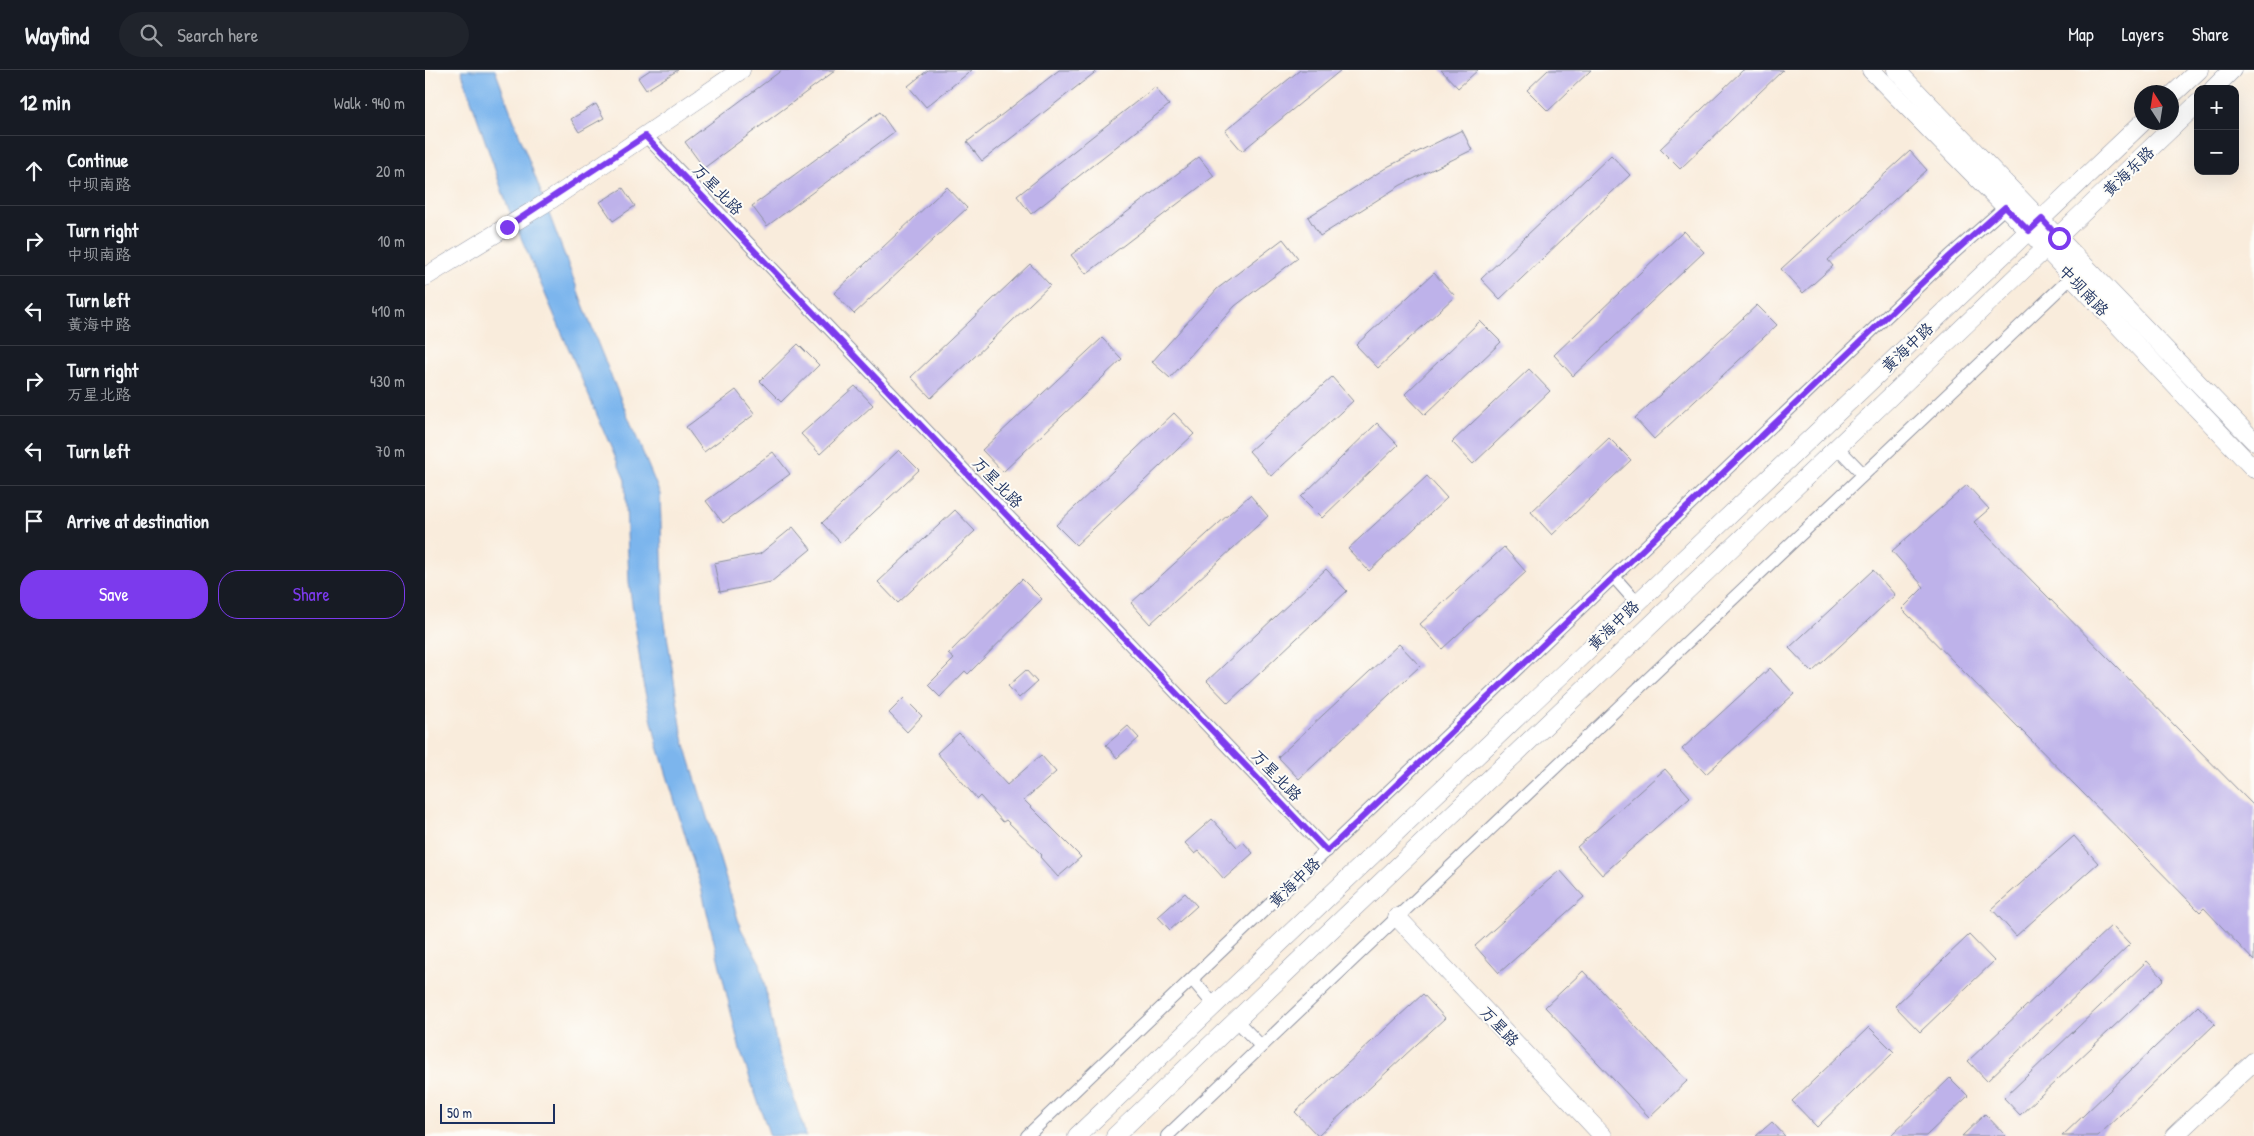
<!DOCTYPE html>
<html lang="en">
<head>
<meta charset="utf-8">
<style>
  body { margin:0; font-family:"Patrick Hand","LXGW WenKai TC",sans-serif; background:#20242c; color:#f1f3f6 }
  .controls { position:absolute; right:15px; top:15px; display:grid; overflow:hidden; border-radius:10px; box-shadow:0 5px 20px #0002 }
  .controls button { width:45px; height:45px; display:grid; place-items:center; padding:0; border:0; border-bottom:1px solid #363941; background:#171b24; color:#f1f3f6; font:25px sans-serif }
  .compass { position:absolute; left:1709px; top:15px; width:45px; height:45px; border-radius:50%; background:#171b24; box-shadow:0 5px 20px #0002; rotate:348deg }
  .scale { position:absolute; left:15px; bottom:12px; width:115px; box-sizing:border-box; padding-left:5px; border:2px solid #1b2f5e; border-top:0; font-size:14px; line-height:18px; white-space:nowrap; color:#1b2f5e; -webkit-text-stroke:4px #fdfcf7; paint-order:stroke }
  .stop { position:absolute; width:15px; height:15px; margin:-11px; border:4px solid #7c3aed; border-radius:50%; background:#fff }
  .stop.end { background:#7c3aed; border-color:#fff; box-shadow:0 1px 5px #0008 }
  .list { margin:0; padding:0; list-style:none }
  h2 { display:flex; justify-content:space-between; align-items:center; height:65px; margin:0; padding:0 20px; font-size:21px }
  h2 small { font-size:16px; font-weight:400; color:#9ea1a6 }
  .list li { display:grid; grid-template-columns:32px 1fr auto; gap:15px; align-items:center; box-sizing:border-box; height:70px; padding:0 20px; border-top:1px solid #363941 }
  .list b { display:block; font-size:19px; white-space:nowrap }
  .list p { margin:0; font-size:16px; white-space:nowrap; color:#9ea1a6 }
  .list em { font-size:16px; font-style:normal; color:#9ea1a6 }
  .actions { display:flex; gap:10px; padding:15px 20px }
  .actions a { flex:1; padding:11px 0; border:1px solid #7c3aed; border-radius:20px; text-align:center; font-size:18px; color:#7c3aed }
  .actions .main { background:#7c3aed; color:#fff }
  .icon { flex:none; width:28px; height:28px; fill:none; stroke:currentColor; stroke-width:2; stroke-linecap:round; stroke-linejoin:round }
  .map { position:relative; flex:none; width:1829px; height:1066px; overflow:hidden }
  header { display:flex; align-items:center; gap:30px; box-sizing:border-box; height:70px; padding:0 25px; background:#171b24; border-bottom:1px solid #363941 }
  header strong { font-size:24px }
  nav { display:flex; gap:28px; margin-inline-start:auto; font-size:18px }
  .search { width:350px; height:45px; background:#20242c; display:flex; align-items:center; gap:12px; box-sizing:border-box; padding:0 18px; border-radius:28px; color:#9ea1a6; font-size:19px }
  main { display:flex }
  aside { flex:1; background:#171b24 }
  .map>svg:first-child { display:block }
  .water { fill:#7cb5ed; stroke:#4c72a6 }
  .building { fill:#beb2ea }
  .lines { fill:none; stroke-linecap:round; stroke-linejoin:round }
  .street-casing { stroke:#8a8e9d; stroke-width:14 }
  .secondary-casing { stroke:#8a8e9d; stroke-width:19 }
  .street { stroke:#fff; stroke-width:12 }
  .secondary { stroke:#fff; stroke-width:18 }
  .route { stroke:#7c3aed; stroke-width:6 }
  .labels { text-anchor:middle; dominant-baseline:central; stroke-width:4; stroke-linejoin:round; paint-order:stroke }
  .street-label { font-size:16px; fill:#1b2f5e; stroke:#fdfcf7 }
</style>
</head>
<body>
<header>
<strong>Wayfind</strong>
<div class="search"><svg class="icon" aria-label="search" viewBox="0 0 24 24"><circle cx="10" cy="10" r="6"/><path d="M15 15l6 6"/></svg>Search here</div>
<nav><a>Map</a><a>Layers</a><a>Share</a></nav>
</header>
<main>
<aside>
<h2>12 min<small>Walk · 940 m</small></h2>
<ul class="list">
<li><svg class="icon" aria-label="ahead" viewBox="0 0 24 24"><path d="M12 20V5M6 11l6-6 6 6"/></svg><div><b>Continue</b><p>中坝南路</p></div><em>20 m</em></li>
<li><svg class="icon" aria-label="right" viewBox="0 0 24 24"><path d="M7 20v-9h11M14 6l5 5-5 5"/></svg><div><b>Turn right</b><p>中坝南路</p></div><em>10 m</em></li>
<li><svg class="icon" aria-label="left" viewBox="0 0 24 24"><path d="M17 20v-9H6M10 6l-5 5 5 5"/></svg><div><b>Turn left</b><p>黄海中路</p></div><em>410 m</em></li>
<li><svg class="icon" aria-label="right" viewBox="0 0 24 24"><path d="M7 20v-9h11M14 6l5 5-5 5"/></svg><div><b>Turn right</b><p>万星北路</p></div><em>430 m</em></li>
<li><svg class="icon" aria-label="left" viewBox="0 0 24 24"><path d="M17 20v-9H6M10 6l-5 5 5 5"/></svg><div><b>Turn left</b></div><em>70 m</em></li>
<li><svg class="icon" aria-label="arrive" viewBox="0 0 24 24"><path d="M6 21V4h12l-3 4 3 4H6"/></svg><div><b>Arrive at destination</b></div></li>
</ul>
<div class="actions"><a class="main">Save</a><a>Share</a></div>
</aside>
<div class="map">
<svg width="1829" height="1066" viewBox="0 0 1829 1066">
  <rect width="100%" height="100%" fill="#fdfcf7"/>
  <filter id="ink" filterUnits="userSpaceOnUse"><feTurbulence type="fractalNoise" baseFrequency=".02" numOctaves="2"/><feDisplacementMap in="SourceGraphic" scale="10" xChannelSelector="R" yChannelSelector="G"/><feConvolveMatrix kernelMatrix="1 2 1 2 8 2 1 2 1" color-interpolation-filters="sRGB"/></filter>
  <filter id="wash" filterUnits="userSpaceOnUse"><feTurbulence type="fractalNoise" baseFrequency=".0096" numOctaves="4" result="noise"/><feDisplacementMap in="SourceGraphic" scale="20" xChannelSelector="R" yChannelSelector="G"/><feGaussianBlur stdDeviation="1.12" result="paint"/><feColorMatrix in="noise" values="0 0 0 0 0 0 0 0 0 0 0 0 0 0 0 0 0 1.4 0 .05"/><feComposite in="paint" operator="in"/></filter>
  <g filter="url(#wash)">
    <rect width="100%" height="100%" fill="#f9ecdc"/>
    <polygon class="water" points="36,0 70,0 173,274 235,424 239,546 258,668 316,859 335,893 352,976 381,1066 345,1066 315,980 276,817 232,673 218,613 204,512 200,410 82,135"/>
    <g id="blocks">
      <g class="building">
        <polygon points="225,0 253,0 221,20 213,8"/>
        <polygon points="357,0 411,0 279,98 260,72"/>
        <polygon points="503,0 547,0 501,37 483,16"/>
        <polygon points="634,0 673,0 557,91 542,72"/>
        <polygon points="875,0 916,0 817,81 800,61"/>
        <polygon points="1016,0 1053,0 1033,18"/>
        <polygon points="1123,0 1166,0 1123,41 1102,20"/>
        <polygon points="1318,0 1358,0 1255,99 1235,79"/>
        <polygon points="730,17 744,35 606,144 592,126"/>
        <polygon points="171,34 179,48 154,62 146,49"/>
        <polygon points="455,42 469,62 342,156 327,136"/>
        <polygon points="1037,60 1047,80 976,115 895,166 883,147 964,96"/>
        <polygon points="1485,81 1502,100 1403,190 1408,196 1378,223 1356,199"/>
        <polygon points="1186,85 1205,105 1075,229 1056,209"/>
        <polygon points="774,87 789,106 661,204 646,185"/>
        <polygon points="522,117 542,138 429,244 409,223"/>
        <polygon points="198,118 210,136 188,151 175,132"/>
        <polygon points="1259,161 1279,182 1148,306 1129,285"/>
        <polygon points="858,169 873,188 810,236 745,308 727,292 792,219"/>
        <polygon points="605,194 625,215 506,328 486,307"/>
        <polygon points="1009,203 1030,226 953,298 931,275"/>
        <polygon points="1332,235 1352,255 1229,369 1210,348"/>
        <polygon points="1055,251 1076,272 1000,345 980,324"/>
        <polygon points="677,268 697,289 578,402 557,380"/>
        <polygon points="373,274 394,295 356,332 335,311"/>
        <polygon points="1104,299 1125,321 1048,394 1027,372"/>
        <polygon points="907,307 928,331 846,406 824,381"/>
        <polygon points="430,316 448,335 395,384 376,364"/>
        <polygon points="311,320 330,344 279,382 261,357"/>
        <polygon points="749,343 769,364 651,475 631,455"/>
        <polygon points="952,353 973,375 897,448 876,427"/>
        <polygon points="1184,368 1206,390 1127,465 1106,442"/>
        <polygon points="474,380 494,400 416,473 397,453"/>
        <polygon points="348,382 365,404 298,453 281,431"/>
        <polygon points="1002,406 1022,428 944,501 923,479"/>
        <polygon points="1542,415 1564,439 1549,452 1829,736 1829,891 1779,838 1775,842 1477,539 1499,517 1467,481"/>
        <polygon points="825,425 843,446 725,554 706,533"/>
        <polygon points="530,440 550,461 473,533 453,512"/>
        <polygon points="368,457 386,479 346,512 295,522 289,493 335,484"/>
        <polygon points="1079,477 1101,502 1017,579 995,554"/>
        <polygon points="901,499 922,521 803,633 782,611"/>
        <polygon points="1448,500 1470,525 1387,602 1364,578"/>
        <polygon points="597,509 617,529 543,604 540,601 515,627 503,615 529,589 523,584"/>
        <polygon points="974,574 995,596 874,709 853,687"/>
        <polygon points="1345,598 1369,624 1281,704 1257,679"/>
        <polygon points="601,600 612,612 594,628 583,616"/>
        <polygon points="479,628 497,646 482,662 464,643"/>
        <polygon points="703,656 714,668 692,688 681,675"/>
        <polygon points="534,663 582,715 616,685 631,702 599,730 656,787 633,807 615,787 617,785 581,750 578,752 555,726 552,729 512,683"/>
        <polygon points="1240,699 1265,727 1177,805 1152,777"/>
        <polygon points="787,749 812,777 818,772 828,783 799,809 774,781 770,784 760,773"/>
        <polygon points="1649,766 1673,793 1591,866 1567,839"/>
        <polygon points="1135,800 1159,827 1074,903 1050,876"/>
        <polygon points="760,823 772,836 745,860 733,847"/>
        <polygon points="1687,855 1705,874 1562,1011 1543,991"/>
        <polygon points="1544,865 1569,891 1495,962 1470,936"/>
        <polygon points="1722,891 1739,909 1595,1045 1579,1028"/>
        <polygon points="1158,901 1262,1011 1224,1047 1120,937"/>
        <polygon points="998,924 1020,948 893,1066 870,1042"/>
        <polygon points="1773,936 1790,954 1673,1066 1637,1066"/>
        <polygon points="1444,957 1469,982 1392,1057 1367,1031"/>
        <polygon points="1525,1008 1543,1026 1501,1066 1465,1066"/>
        <polygon points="1560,1044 1581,1066 1537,1066"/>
        <polygon points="1347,1052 1360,1066 1331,1066"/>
      </g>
    </g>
  </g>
  <g filter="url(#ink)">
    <use href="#blocks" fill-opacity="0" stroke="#8a8e9d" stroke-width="1"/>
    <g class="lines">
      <defs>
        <g id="street">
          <polyline points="220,65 902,781"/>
          <polyline points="1412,377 1438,404"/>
          <polyline points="1189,507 1212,533"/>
          <polyline points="767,909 789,935"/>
          <polyline points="811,950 836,976"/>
          <polyline points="602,1066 1524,187 1586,132"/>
          <polyline points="742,1066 1652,202"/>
        </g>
        <g id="secondary">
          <polyline points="1446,0 1604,161 1829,399"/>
          <polyline points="1471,0 1829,371"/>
          <polyline points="1788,19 1807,0"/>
          <polyline points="1746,26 1774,0"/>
          <polyline points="0,207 127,129 316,0"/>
          <polyline points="972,847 1178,1066"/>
          <polyline points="652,1066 1718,52"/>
          <polyline points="690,1066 1773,33"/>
          <polyline points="1749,1066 1829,991"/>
        </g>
      </defs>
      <use href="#street" class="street-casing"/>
      <use href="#secondary" class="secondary-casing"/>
      <use href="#street" class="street"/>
      <use href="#secondary" class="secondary"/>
    </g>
  </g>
  <g class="lines" filter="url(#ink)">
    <polyline class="route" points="82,157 220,66 902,781 1524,187 1580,137 1604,161 1617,149 1634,168"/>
  </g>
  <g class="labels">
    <g class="street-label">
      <text transform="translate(1703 101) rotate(-44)">黄海东路</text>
      <text transform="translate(293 119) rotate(46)">万星北路</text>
      <text transform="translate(1659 220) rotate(46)">中坝南路</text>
      <text transform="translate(1482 277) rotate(-43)">黄海中路</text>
      <text transform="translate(573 412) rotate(46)">万星北路</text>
      <text transform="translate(1188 555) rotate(-44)">黄海中路</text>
      <text transform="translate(852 705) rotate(46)">万星北路</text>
      <text transform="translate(869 812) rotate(-44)">黄海中路</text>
      <text transform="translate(1075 956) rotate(47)">万星路</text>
    </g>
  </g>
</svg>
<div class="controls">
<button>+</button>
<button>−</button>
</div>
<svg class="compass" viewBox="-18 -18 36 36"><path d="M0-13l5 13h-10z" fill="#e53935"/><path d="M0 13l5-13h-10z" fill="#9ea1a6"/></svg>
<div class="scale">50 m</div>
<div class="stop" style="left:1634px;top:168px"></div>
<div class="stop end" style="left:82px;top:157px"></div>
</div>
</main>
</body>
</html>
